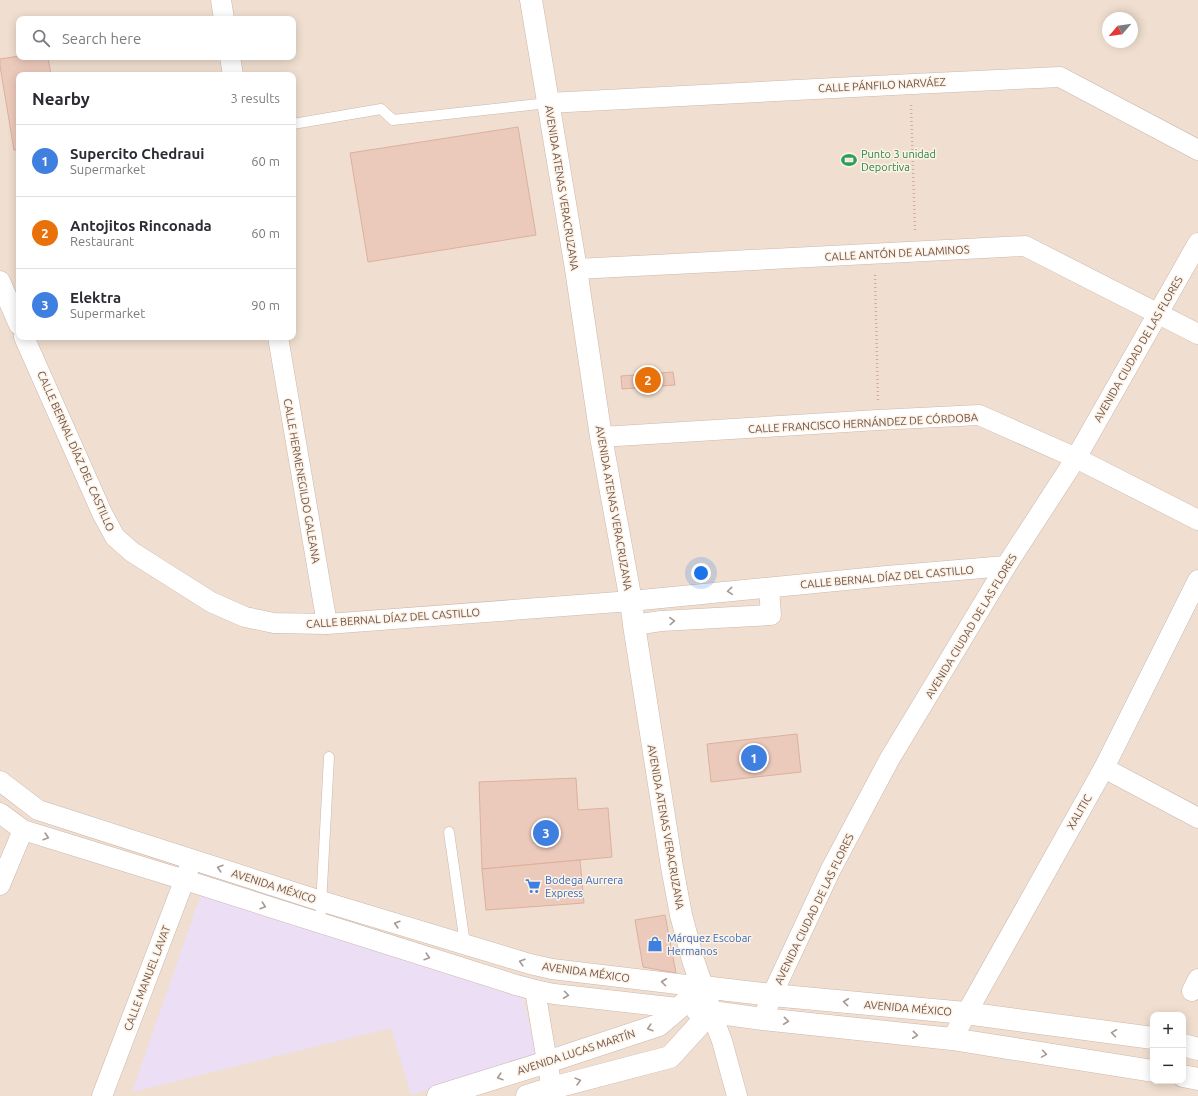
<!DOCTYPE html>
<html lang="en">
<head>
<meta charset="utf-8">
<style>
  body { margin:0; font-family:Ubuntu,sans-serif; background:#f7f7f7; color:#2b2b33 }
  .controls { position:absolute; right:12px; bottom:12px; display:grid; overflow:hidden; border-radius:8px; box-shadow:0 2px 10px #0003 }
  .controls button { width:36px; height:36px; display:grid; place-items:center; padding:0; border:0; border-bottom:1px solid #e1e1e2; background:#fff; color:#2b2b33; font:20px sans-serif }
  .compass { position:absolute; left:1102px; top:12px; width:36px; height:36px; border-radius:50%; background:#fff; box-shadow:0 2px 10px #0003; rotate:241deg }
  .you { position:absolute; left:701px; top:573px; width:14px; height:14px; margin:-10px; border:3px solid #fff; border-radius:50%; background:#1a73e8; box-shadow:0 0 0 6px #1a73e833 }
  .badge { display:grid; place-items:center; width:26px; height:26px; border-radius:50%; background:#da6150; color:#fff; font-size:13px; font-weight:700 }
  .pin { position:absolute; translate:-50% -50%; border:2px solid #fff; box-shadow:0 1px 4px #0006 }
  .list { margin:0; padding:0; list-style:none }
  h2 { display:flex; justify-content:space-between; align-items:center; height:52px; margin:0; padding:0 16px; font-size:17px }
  h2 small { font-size:13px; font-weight:400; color:#7c7c81 }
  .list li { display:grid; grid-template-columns:26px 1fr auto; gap:12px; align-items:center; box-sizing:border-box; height:72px; padding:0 16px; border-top:1px solid #e1e1e2 }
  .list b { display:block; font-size:15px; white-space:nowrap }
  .list p { margin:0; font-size:13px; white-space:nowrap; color:#7c7c81 }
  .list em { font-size:13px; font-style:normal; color:#7c7c81 }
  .icon { flex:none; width:22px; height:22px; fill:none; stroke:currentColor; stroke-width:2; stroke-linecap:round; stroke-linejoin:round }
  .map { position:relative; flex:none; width:1198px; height:1096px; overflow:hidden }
  .search { position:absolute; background:#fff; box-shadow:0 2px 10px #0003; left:16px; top:16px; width:280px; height:44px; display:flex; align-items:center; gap:10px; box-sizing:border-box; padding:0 14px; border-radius:8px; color:#7c7c81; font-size:15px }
  .panel { position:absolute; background:#fff; box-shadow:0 2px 10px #0003; left:16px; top:72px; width:280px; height:268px; border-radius:8px }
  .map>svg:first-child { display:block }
  .residential { fill:#f0dfd0; fill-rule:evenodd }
  .education { fill:#ebdef5 }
  .building { fill:#eccabb; stroke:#ddaf9d }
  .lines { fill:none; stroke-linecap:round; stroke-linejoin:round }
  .lane-casing { stroke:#cbb7ac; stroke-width:11 }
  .street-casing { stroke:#cbb7ac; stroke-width:21 }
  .secondary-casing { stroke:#ceb6a9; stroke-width:23 }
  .path { stroke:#d1ad9f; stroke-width:2.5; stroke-dasharray:1 3; stroke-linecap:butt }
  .lane { stroke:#fff; stroke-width:10 }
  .street { stroke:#fff; stroke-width:20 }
  .secondary { stroke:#fff; stroke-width:22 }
  .oneway { stroke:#a89892 }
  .labels { text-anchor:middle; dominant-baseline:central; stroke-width:3; stroke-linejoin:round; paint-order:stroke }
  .street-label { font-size:11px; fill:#6e544a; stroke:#fdf2e6 }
  .leisure-label { font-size:11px; fill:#27864d; stroke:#fdf2e6; text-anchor:start }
  .shop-label { font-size:11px; fill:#366cbe; stroke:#fdf2e6; text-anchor:start }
</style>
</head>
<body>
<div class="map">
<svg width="1198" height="1096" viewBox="0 0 1198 1096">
  <rect width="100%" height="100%" fill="#faeee1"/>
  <path class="residential" d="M0,0H1198V1096H0ZM1108,18H1132V42H1108ZM19,19H293V57H19ZM19,75H293V337H19ZM1153,1015H1183V1081H1153Z"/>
  <polygon class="education" points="201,894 523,997 537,1057 411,1095 391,1028 132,1092"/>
  <g class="building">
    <polygon points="19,56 48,57 51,75 19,75 19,149 14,150 0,66 0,59"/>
    <polygon points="518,127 536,235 368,262 350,153"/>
    <polygon points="673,372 675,385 622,389 621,376"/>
    <polygon points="797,734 801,772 711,782 707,744"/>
    <polygon points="576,778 578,810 608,808 612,857 482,869 479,782"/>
    <polygon points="580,860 584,903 486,910 482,869"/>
    <polygon points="665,915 676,973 643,967 635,920"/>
  </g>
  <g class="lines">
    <defs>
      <g id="lane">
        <polyline points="293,124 381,109 393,120 548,103"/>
        <polyline points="449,832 465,944"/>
        <polyline points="320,924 329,757"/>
      </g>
      <g id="street">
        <polyline points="221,0 224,19"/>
        <polyline points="230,57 233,75"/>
        <polyline points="548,103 913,84 1060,77 1198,150"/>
        <polyline points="576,269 1025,246 1198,334"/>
        <polyline points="0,281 19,325"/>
        <polyline points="24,337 102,513 115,537 132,552 211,602 245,617 274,623 327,624 631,601 887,576 1006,566"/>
        <polyline points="278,337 327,624"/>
        <polyline points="601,437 878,420 979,415 1076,458 1198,520"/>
        <polyline points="634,625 661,621 771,615 769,588"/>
        <polyline points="1104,768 1198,818"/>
        <polyline points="0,781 38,810 321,901 530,964 552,969 703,987"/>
        <polyline points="0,813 23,830 185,880 516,985 535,990 554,994 678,1008"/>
        <polyline points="0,885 23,830"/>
        <polyline points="535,990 547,1062 552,1088"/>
        <polyline points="1192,991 1198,979"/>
        <polyline points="711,1012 722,1041 737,1096"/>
        <polyline points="763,1019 772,995 831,869 889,760 1006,566 1076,458 1198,243"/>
        <polyline points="952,1039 1104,768 1198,580"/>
        <polyline points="102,1096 189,868"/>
      </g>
      <g id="secondary">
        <polyline points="697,1010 763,1019 952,1039 1153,1071"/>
        <polyline points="1183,1045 1198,1049"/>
        <polyline points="1183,1076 1198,1079"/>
        <polyline points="438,1096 547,1062 659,1025 703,987 772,995 965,1013 1153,1038"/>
        <polyline points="527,1096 552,1088 670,1057 711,1012 693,960 681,915 672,867 634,625 631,601 601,437 576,269 531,0"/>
      </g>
    </defs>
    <use href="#lane" class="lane-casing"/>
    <use href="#street" class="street-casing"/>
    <use href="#secondary" class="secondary-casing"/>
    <g class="path">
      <polyline points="911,105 915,231"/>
      <polyline points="875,275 878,400"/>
    </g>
    <use href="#lane" class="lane"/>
    <use href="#street" class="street"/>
    <use href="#secondary" class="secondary"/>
  </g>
  <defs><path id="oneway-chevron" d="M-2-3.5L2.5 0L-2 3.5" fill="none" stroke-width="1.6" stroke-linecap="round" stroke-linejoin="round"/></defs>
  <g class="oneway">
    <use href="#oneway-chevron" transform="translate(730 591) rotate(175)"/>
    <use href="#oneway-chevron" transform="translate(672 621) rotate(-3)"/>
    <use href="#oneway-chevron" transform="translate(46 837) rotate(17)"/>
    <use href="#oneway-chevron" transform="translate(220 868) rotate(-162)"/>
    <use href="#oneway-chevron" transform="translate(263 906) rotate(18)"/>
    <use href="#oneway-chevron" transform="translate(397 924) rotate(-163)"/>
    <use href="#oneway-chevron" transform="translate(427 957) rotate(17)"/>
    <use href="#oneway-chevron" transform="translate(522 962) rotate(-163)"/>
    <use href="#oneway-chevron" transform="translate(664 982) rotate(-173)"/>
    <use href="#oneway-chevron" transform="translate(566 995) rotate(7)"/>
    <use href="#oneway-chevron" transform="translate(846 1002) rotate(-174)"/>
    <use href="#oneway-chevron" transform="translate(786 1021) rotate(6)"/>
    <use href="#oneway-chevron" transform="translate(650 1028) rotate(162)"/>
    <use href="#oneway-chevron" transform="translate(1114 1033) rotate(-172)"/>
    <use href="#oneway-chevron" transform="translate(915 1035) rotate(6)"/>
    <use href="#oneway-chevron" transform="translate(1044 1054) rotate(9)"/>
    <use href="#oneway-chevron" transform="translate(500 1077) rotate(163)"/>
    <use href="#oneway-chevron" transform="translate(578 1081) rotate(-15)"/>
  </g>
  <defs>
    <symbol id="stadium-bare" viewBox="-9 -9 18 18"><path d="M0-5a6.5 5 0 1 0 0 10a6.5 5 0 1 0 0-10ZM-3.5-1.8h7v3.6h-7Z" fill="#2e9e5b" stroke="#fdf2e6" stroke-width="2.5" paint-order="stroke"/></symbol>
    <symbol id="supermarket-bare" viewBox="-9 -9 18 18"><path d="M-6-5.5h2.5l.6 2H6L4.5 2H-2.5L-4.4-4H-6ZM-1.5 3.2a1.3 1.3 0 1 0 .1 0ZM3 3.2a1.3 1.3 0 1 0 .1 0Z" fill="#3f7fe0" stroke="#fdf2e6" stroke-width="2.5" paint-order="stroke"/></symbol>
    <symbol id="shop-bare" viewBox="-9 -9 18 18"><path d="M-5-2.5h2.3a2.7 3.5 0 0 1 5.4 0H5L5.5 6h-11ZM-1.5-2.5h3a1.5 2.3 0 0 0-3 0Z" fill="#3f7fe0" stroke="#fdf2e6" stroke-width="2.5" paint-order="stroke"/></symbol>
  </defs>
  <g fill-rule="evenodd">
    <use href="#stadium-bare" x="838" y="149" width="22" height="22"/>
    <use href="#supermarket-bare" x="522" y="875" width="22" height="22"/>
    <use href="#shop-bare" x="644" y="933" width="22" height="22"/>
  </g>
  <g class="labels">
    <g class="street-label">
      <text transform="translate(882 85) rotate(-3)">CALLE PÁNFILO NARVÁEZ</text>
      <text transform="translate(562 188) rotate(81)">AVENIDA ATENAS VERACRUZANA</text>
      <text transform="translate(897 253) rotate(-3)">CALLE ANTÓN DE ALAMINOS</text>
      <text transform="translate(1138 349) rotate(-60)">AVENIDA CIUDAD DE LAS FLORES</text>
      <text transform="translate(863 423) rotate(-3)">CALLE FRANCISCO HERNÁNDEZ DE CÓRDOBA</text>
      <text transform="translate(76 451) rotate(66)">CALLE BERNAL DÍAZ DEL CASTILLO</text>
      <text transform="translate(302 481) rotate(80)">CALLE HERMENEGILDO GALEANA</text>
      <text transform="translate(614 508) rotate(80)">AVENIDA ATENAS VERACRUZANA</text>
      <text transform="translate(887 577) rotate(-5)">CALLE BERNAL DÍAZ DEL CASTILLO</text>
      <text transform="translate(393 618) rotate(-4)">CALLE BERNAL DÍAZ DEL CASTILLO</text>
      <text transform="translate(971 626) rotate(-59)">AVENIDA CIUDAD DE LAS FLORES</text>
      <text transform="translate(1079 812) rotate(-60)">XALITIC</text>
      <text transform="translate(666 827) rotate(80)">AVENIDA ATENAS VERACRUZANA</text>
      <text transform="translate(274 886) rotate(18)">AVENIDA MÉXICO</text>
      <text transform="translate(814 909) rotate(-64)">AVENIDA CIUDAD DE LAS FLORES</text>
      <text transform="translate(586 972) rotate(8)">AVENIDA MÉXICO</text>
      <text transform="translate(147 978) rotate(-69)">CALLE MANUEL LAVAT</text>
      <text transform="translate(908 1008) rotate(5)">AVENIDA MÉXICO</text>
      <text transform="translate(576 1052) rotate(-18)">AVENIDA LUCAS MARTÍN</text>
    </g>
    <g class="leisure-label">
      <text x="861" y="154">Punto 3 unidad<tspan x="861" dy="13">Deportiva</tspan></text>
    </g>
    <g class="shop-label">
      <text x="545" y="880">Bodega Aurrera<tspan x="545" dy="13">Express</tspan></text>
      <text x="667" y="938">Márquez Escobar<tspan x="667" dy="13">Hermanos</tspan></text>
    </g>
  </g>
</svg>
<div class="controls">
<button>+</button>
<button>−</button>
</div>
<svg class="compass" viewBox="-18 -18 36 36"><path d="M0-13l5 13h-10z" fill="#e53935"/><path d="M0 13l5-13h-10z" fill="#7c7c81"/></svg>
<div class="you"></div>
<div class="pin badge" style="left:754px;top:758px;background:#3f7fe0">1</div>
<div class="pin badge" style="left:648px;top:380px;background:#e8710a">2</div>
<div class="pin badge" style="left:546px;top:833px;background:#3f7fe0">3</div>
<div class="search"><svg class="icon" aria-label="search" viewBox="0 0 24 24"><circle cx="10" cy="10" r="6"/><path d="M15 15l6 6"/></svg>Search here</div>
<section class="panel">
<h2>Nearby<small>3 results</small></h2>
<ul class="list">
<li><span class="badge" style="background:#3f7fe0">1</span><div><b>Supercito Chedraui</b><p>Supermarket</p></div><em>60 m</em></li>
<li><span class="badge" style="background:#e8710a">2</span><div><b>Antojitos Rinconada</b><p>Restaurant</p></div><em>60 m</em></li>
<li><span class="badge" style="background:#3f7fe0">3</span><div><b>Elektra</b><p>Supermarket</p></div><em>90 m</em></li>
</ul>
</section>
</div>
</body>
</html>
